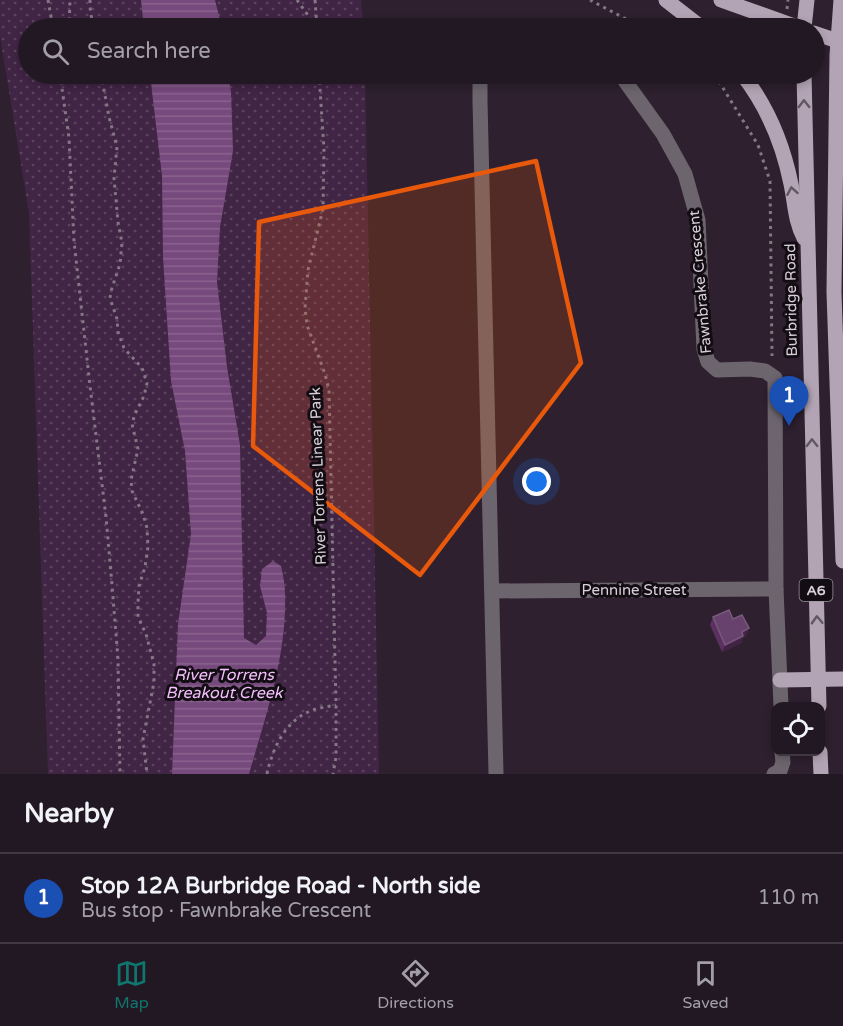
<!DOCTYPE html>
<html lang="en">
<head>
<meta charset="utf-8">
<style>
  body { margin:0; font-family:"Varela Round",sans-serif; background:#2e2530; color:#f1f3f6 }
  .controls { position:absolute; right:18px; bottom:18px; display:grid; overflow:hidden; border-radius:12px; box-shadow:0 3px 9px #0003 }
  .controls button { width:54px; height:54px; display:grid; place-items:center; padding:0; border:0; border-bottom:2px solid #3f3741; background:#221823; color:#f1f3f6; font:30px sans-serif }
  .you { position:absolute; left:537px; top:482px; width:21px; height:21px; margin:-15px; border:4px solid #fff; border-radius:50%; background:#1a73e8; box-shadow:0 0 0 9px #1a73e833 }
  .badge { display:grid; place-items:center; width:39px; height:39px; border-radius:50%; background:#0f766e; color:#fff; font-size:20px; font-weight:700 }
  .pin { position:absolute; translate:-50% -50px; filter:drop-shadow(0 2px 3px #0008) }
  .pin::after { content:''; position:absolute; top:32px; width:21px; height:18px; background:inherit; clip-path:polygon(0 0,100% 0,50% 100%) }
  .list { margin:0; padding:0; list-style:none }
  h2 { display:flex; justify-content:space-between; align-items:center; height:78px; margin:0; padding:0 24px; font-size:26px }
  h2 small { font-size:20px; font-weight:400; color:#a2a0a6 }
  .list li { display:grid; grid-template-columns:39px 1fr auto; gap:18px; align-items:center; box-sizing:border-box; height:90px; padding:0 24px; border-top:2px solid #3f3741 }
  .list b { display:block; font-size:22px; white-space:nowrap }
  .list p { margin:0; font-size:20px; white-space:nowrap; color:#a2a0a6 }
  .list em { font-size:20px; font-style:normal; color:#a2a0a6 }
  .icon { flex:none; width:33px; height:33px; fill:none; stroke:currentColor; stroke-width:2; stroke-linecap:round; stroke-linejoin:round }
  .map { position:relative; flex:none; width:843px; height:774px; overflow:hidden }
  .search { position:absolute; background:#221823; box-shadow:0 3px 9px #0003; left:18px; right:18px; top:18px; height:66px; display:flex; align-items:center; gap:15px; box-sizing:border-box; padding:0 21px; border-radius:33px; color:#a2a0a6; font-size:22px }
  .sheet { height:168px; background:#221823 }
  nav { display:flex; justify-content:space-around; align-items:center; box-sizing:border-box; height:84px; border-top:2px solid #3f3741; background:#221823; font-size:16px; color:#a2a0a6 }
  nav a { display:grid; justify-items:center; gap:3px }
  nav .on { color:#0f766e }
  .map>svg:first-child { display:block }
  .grass { fill:url(#grass-dots) }
  .water { fill:url(#water-rules) }
  .lines { fill:none; stroke-linecap:round; stroke-linejoin:round }
  .path { stroke:#847885; stroke-width:3; stroke-dasharray:3 4.5; stroke-linecap:butt }
  .minor { stroke:#6c656d; stroke-width:15 }
  .major { stroke:#b3a4b5; stroke-width:15 }
  .wall { fill:#5a315f }
  .shaded-wall { fill:#422346 }
  .building { fill:#67426c; stroke:#79587d; stroke-width:1.5 }
  .oneway { stroke:#625864 }
  .marked { fill:#e8590c; fill-opacity:0.2; stroke:#e8590c; stroke-width:4.5; stroke-linejoin:round }
  .labels { text-anchor:middle; dominant-baseline:central; stroke-width:6; stroke-linejoin:round; paint-order:stroke }
  .shield { fill:#120c13; stroke:#9d949e; stroke-width:1.5 }
  .shield-label { font-size:14px; font-weight:bold; fill:#d8cfd9 }
  .street-label { font-size:15px; fill:#d8cfd9; stroke:#120c13 }
  .water-label { font-size:16px; font-style:italic; fill:#f5bffd; stroke:#120c13 }
</style>
</head>
<body>
<div class="map">
<svg width="843" height="774" viewBox="0 0 843 774">
  <defs>
    <pattern id="grass-dots" width="8" height="8" patternUnits="userSpaceOnUse" patternTransform="scale(1.5)"><rect width="8" height="8" fill="#412545"/><path d="M2 2h.1M6 6h.1" fill="none" stroke="#5c445f" stroke-width="1.8" stroke-linecap="round"/></pattern>
    <pattern id="water-rules" width="6" height="5" patternUnits="userSpaceOnUse" patternTransform="scale(1.5)"><rect width="6" height="5" fill="#774a7d"/><path d="M0 2.5h6" fill="none" stroke="#8a638f"/></pattern>
  </defs>
  <rect width="100%" height="100%" fill="#2e202f"/>
  <polygon class="grass" points="0,0 361,0 363,28 28,28 28,74 365,74 379,774 48,774 29,213 0,36"/>
  <g class="water">
    <polygon points="141,0 215,0 222,28 144,28"/>
    <path d="M150,74H228L231,92L233,151L220,227L217,282L227,367L240,445L244,638L256,645L266,636L267,613L260,586L262,569L273,561L281,566C283,575 285,584 285,594C287,655 266,715 249,774H172L178,624L191,534L185,451L171,381L163,257L162,176Z"/>
  </g>
  <g class="lines">
    <g class="path">
      <polyline points="48,0 53,28"/>
      <polyline points="90,0 90,7 93,28"/>
      <polyline points="297,0 317,28"/>
      <polyline points="315,0 317,27"/>
      <polyline points="590,0 643,28"/>
      <polyline points="787,9 788,0"/>
      <polyline points="69,28 70,0"/>
      <polyline points="60,74 69,138 74,241 90,386 106,517 112,585 118,659 120,774"/>
      <polyline points="101,74 109,117 117,147 114,178 118,222 122,243 120,264 111,291 110,298 117,319 118,332 124,348 142,368 147,383 144,396 135,414 132,424 138,449 131,480 132,491 143,514 147,528 148,547 145,567 139,586 138,603 138,617 146,634 154,664 154,682 143,739 147,774"/>
      <polyline points="319,74 324,149 323,209 308,270 305,308 307,325 325,374 329,390 336,705 336,757 333,774"/>
      <polyline points="695,74 707,77 723,74"/>
      <polyline points="715,75 758,145 770,181 772,356"/>
      <path d="M267,774C272,750 284,723 308,712C316,708 326,707 336,705"/>
    </g>
    <g class="minor">
      <polyline points="542,28 552,27 558,28"/>
      <polyline points="481,74 480,76 480,101 496,774"/>
      <polyline points="620,74 663,134 685,174 698,220 704,349 708,362 717,370 750,369 765,371 775,378 776,589 781,706"/>
      <polyline points="492,591 776,589"/>
      <polyline points="774,774 780,771 783,762 782,752"/>
    </g>
    <g class="major">
      <polyline points="666,0 702,28"/>
      <polyline points="721,0 800,28"/>
      <polyline points="841,0 837,55 834,292 843,561"/>
      <polyline points="804,28 807,0"/>
      <polyline points="814,33 843,43"/>
      <path d="M742,74C767,106 783,144 791,184C795,203 795,221 804,238"/>
      <polyline points="804,74 819,706"/>
      <polyline points="780,680 843,679"/>
      <polyline points="820,752 821,774"/>
    </g>
  </g>
  <polygon class="wall" points="713,617 733,619 749,628 746,636 743,637 741,643 722,652 710,625"/>
  <polygon class="shaded-wall" points="749,628 746,636 743,637 741,643 722,652 725,645 742,632"/>
  <polygon class="building" points="729,610 733,619 742,615 749,628 742,632 743,636 725,645 713,617"/>
  <defs><path id="oneway-chevron" d="M-2-3.5L2.5 0L-2 3.5" fill="none" stroke-width="1.6" stroke-linecap="round" stroke-linejoin="round" transform="scale(1.5)"/></defs>
  <g class="oneway">
    <use href="#oneway-chevron" transform="translate(804 104) rotate(-91)"/>
    <use href="#oneway-chevron" transform="translate(792 191) rotate(-100)"/>
    <use href="#oneway-chevron" transform="translate(812 443) rotate(-91)"/>
    <use href="#oneway-chevron" transform="translate(817 620) rotate(-92)"/>
  </g>
  <path class="marked" d="M536,161L581,363L420,575L253,446L259,222Z"/>
  <g class="labels">
    <rect class="shield" x="799.5" y="579" width="33" height="22" rx="4.5"/>
    <g class="shield-label">
      <text x="816" y="590">A6</text>
    </g>
    <g class="street-label">
      <text transform="translate(700 282) rotate(-95)">Fawnbrake Crescent</text>
      <text transform="translate(791 300) rotate(-91)">Burbridge Road</text>
      <text transform="translate(318 476) rotate(-92)">River Torrens Linear Park</text>
      <text x="634" y="590">Pennine Street</text>
    </g>
    <g class="water-label">
      <text x="224" y="675">River Torrens<tspan x="224" dy="18">Breakout Creek</tspan></text>
    </g>
  </g>
</svg>
<div class="controls">
<button><svg class="icon" aria-label="locate" viewBox="0 0 24 24"><circle cx="12" cy="12" r="6"/><path d="M12 2v4M12 18v4M2 12h4M18 12h4"/></svg></button>
</div>
<div class="you"></div>
<div class="pin badge" style="left:789px;top:426px;background:#1a4fb4">1</div>
<div class="search"><svg class="icon" aria-label="search" viewBox="0 0 24 24"><circle cx="10" cy="10" r="6"/><path d="M15 15l6 6"/></svg>Search here</div>
</div>
<section class="sheet">
<h2>Nearby<small></small></h2>
<ul class="list">
<li><span class="badge" style="background:#1a4fb4">1</span><div><b>Stop 12A Burbridge Road - North side</b><p>Bus stop · Fawnbrake Crescent</p></div><em>110 m</em></li>
</ul>
</section>
<nav>
<a class="on"><svg class="icon" aria-label="map" viewBox="0 0 24 24"><path d="M3 6l6-2 6 2 6-2v14l-6 2-6-2-6 2zM9 4v14M15 6v14"/></svg>Map</a>
<a><svg class="icon" aria-label="directions" viewBox="0 0 24 24"><path d="M12 3l9 9-9 9-9-9zM9 14v-3h6M13 9l2 2-2 2"/></svg>Directions</a>
<a><svg class="icon" aria-label="saved" viewBox="0 0 24 24"><path d="M7 4h10v16l-5-4-5 4z"/></svg>Saved</a>
</nav>
</body>
</html>
